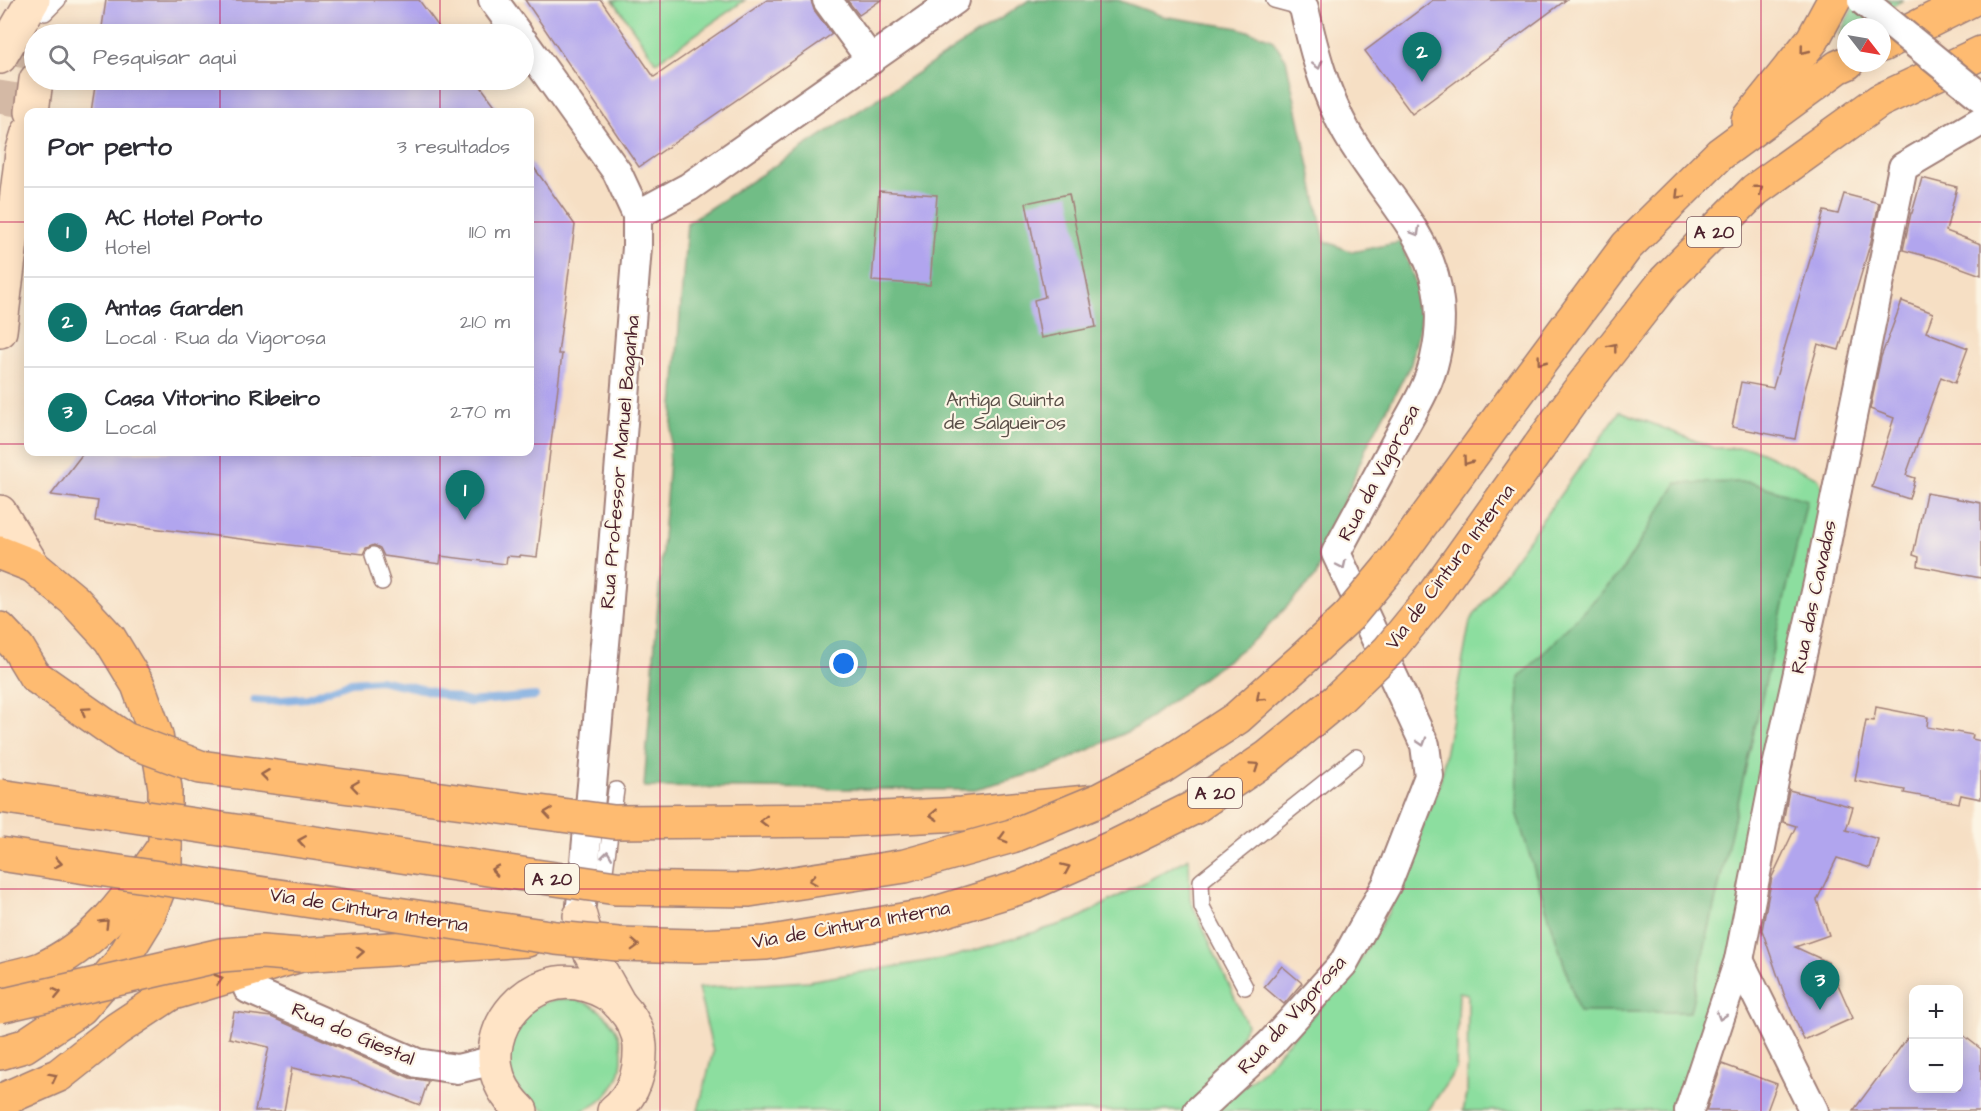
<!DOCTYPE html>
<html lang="pt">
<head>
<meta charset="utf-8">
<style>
  body { margin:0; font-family:"Architects Daughter",sans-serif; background:#f2f2f3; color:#2b2b33 }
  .controls { position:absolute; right:18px; bottom:18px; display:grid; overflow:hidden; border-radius:12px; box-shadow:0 3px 15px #0003 }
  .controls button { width:54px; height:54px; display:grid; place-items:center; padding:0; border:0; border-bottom:2px solid #e1e1e2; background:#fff; color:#2b2b33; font:30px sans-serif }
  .compass { position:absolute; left:1837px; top:18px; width:54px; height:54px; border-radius:50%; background:#fff; box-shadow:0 3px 15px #0003; rotate:121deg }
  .you { position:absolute; left:844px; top:664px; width:21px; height:21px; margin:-15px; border:4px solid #fff; border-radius:50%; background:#1a73e8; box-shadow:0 0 0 9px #1a73e833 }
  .badge { display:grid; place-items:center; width:39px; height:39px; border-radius:50%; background:#0f766e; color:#fff; font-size:20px; font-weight:700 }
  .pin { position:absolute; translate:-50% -50px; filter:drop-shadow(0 2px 3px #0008) }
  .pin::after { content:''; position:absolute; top:32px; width:21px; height:18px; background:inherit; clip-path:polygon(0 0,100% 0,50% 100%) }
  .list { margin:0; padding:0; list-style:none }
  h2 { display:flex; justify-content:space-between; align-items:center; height:78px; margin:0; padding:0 24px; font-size:26px }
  h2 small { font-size:20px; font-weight:400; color:#7c7c81 }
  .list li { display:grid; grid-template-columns:39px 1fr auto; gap:18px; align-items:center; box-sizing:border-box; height:90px; padding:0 24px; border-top:2px solid #e1e1e2 }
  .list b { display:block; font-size:22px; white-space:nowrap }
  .list p { margin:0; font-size:20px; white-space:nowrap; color:#7c7c81 }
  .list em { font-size:20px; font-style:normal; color:#7c7c81 }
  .icon { flex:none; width:33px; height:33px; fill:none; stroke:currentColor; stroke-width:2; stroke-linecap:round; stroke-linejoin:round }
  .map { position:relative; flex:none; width:1981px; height:1111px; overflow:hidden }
  .search { position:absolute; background:#fff; box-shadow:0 3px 15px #0003; left:24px; top:24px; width:510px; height:66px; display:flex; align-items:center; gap:15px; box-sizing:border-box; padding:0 21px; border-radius:33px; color:#7c7c81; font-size:22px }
  .panel { position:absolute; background:#fff; box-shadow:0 3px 15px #0003; left:24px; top:108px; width:510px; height:348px; border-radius:12px }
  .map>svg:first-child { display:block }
  .green { fill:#8cde9f; stroke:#6b7e65; stroke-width:1.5 }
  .forest { fill:#71bd86; stroke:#5e6e58; stroke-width:1.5 }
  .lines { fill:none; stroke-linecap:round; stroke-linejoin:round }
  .stream { stroke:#76a7e1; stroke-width:8 }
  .building { fill:#b1a5ee }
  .primary-tunnel { stroke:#d4b9a5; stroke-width:33; stroke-dasharray:33 16; stroke-linecap:butt }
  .lane-casing { stroke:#a07f78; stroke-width:18 }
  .street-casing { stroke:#a07f78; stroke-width:32 }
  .secondary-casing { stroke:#a07f78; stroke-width:36 }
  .primary-casing { stroke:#a07f78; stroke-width:36 }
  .highway-casing { stroke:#a07f78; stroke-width:36 }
  .lane { stroke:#fff; stroke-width:15 }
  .street { stroke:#fff; stroke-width:28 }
  .secondary { stroke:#ffe4c6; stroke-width:33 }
  .primary { stroke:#febb71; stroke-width:33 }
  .highway { stroke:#febb71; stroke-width:33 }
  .street-bridge-casing { stroke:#a07f78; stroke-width:32; stroke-linecap:butt }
  .highway-bridge-casing { stroke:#a07f78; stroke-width:36; stroke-linecap:butt }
  .street-bridge { stroke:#fff; stroke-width:28 }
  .highway-bridge { stroke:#febb71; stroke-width:33 }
  .oneway { stroke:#9b654a }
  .oneway2 { stroke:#ae9aa0 }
  .grid { fill:none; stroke:#c2185b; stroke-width:1.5; stroke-opacity:0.55 }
  .labels { text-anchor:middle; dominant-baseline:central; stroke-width:4.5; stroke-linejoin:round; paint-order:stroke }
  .shield { fill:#fcf5e5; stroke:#7f5f63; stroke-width:1.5 }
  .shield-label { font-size:18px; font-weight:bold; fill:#4a1f2b }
  .park-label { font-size:20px; fill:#5a4f48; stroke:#fcf5e5 }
  .street-label { font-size:20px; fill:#4a1f2b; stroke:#fcf5e5 }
</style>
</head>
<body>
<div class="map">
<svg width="1981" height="1111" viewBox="0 0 1981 1111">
  <rect width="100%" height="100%" fill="#fcf5e5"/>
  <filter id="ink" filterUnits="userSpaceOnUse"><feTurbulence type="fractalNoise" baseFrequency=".0167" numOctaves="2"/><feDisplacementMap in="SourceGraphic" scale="12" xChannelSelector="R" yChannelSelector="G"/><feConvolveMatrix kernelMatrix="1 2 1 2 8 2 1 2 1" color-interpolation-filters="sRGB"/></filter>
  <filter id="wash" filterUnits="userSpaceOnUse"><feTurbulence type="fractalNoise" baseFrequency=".008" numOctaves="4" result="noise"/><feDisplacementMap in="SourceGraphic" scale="24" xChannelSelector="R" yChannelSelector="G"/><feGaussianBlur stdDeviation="1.35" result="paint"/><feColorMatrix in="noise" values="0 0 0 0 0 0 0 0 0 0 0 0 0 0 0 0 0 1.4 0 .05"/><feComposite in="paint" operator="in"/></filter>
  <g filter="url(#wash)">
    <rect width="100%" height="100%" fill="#f6dfc4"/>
    <g class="green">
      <polygon points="613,0 745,0 656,62"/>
      <polygon points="1857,0 1903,0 1854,27 1846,27 1846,32 1839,35"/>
      <polygon points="1620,411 1714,448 1752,448 1817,477 1830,500 1731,958 1682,1111 1463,1111 1467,1095 1468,994 1459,992 1456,1069 1428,1111 1215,1111 1262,1071 1352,972 1388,913 1440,782 1470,621"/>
      <polygon points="1189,858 1190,899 1247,1025 1216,1084 1187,1111 698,1111 713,1052 698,988 808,981 952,957 1075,920"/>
      <circle cx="565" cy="1056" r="57"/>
    </g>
    <g class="forest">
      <polygon points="1029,0 1118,0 1162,16 1239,28 1272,39 1286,59 1325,241 1352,252 1401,242 1424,307 1411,364 1366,448 1336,521 1316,576 1257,638 1137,727 1046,770 971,790 644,787 687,223"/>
      <polygon points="1749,482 1807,500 1690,1012 1579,1012 1516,812 1519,678 1621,572 1677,483"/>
    </g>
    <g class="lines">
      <polyline class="stream" points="254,700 269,701 307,698 351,682 379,680 422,689 469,702 535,696"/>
    </g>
    <g id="blocks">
      <g class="building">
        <polygon points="106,0 419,0 444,34 101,34"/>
        <polygon points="525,0 601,0 654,77 767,0 811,0 814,10 832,34 639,167"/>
        <polygon points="847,0 881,0 859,15"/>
        <polygon points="1433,0 1566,0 1412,114 1365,51"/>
        <polygon points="96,80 476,80 500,112 91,112"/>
        <polygon points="530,162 575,225 558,354 562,354 537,557 520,555 520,557 507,556 506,564 441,556 440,564 384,556 380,548 374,545 366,548 363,554 95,521 98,501 51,495 84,452 530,452"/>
        <polygon points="1922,178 1957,187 1946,231 1981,244 1981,275 1937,259 1903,250 1911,213 1912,213"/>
        <polygon points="879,191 937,195 930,285 872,281"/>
        <polygon points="1069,194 1096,327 1041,338 1034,300 1045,297 1026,203"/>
        <polygon points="1844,194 1879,203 1871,241 1839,350 1818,344 1804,393 1795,439 1732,427 1741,382 1773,388 1824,211 1838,214"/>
        <polygon points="1902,301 1933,313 1926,332 1968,348 1955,383 1941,377 1906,475 1915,478 1909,499 1872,487 1894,418 1870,409 1881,357"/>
        <polygon points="1926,493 1981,503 1981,578 1918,566 1919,557 1913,555"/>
        <polygon points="1876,707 1928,717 1927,727 1973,735 1972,739 1981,741 1981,799 1961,795 1959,803 1904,793 1905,790 1855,781 1866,720 1874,721"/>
        <polygon points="1789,790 1853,807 1846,830 1878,839 1870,868 1837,858 1817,900 1829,935 1795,947 1828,962 1853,1018 1804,1040 1784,994 1762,930 1772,877 1796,826 1783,822"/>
        <polygon points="1282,966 1302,983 1284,1004 1264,987"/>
        <polygon points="234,1012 271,1017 410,1078 428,1081 420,1105 354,1080 292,1068 284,1111 255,1111 269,1047 229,1038"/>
        <polygon points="1914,1029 1914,1089 1959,1089 1959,1032 1981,1049 1981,1111 1853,1111"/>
        <polygon points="1722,1064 1777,1084 1767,1111 1706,1111"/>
      </g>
    </g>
  </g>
  <g filter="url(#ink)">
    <use href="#blocks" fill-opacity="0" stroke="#a07f78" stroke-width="1.5"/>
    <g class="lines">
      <polyline class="primary-tunnel" points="0,114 14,27"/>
      <defs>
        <g id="lane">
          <polyline points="1274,0 1304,8"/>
          <polyline points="45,13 58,0"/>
          <polyline points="373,555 382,582"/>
          <polyline points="595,886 605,871 616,790"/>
          <polyline points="1245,987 1202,907 1201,881 1356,757"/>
        </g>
        <g id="street">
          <polyline points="493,0 518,34"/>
          <polyline points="827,0 871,60"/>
          <polyline points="524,42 617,172 637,215 637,247 608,611 581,905"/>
          <polyline points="637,215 689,187 955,0"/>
          <polyline points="1739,960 1814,1111"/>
          <polyline points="248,989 417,1063 457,1069 495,1060"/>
          <path d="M1198,1111L1271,1043L1343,964L1387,884L1429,776L1425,745L1336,553C1356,515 1377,478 1397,440C1411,414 1429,387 1435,358C1459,256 1392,210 1347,133C1325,94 1314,51 1304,8L1298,0"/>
          <polyline points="1689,1111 1739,960 1776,771 1818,583 1903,167 1981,121"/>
        </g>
        <g id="secondary">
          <polyline points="0,57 33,0"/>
          <polyline points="32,112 36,80"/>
          <polyline points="0,331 22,153 28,133"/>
          <polyline points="0,512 33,566"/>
          <polyline points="580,916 590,952 617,1000"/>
          <path d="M521,1111C512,1102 505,1094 500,1082C478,1028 531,969 586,985C600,989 612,995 621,1006C631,1017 639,1030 640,1046C641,1071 634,1095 614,1111"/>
        </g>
        <polyline id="primary" points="0,553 33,566 74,600 110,639 138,685 156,735 165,788 165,872 147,919 120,963 81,1008 24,1046 0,1053"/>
        <g id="highway">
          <polyline points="1882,45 1971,0"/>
          <polyline points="1748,120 1813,39 1834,0"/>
          <polyline points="1502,414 1627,246 1720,154 1838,67 1847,63"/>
          <polyline points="1539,447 1577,393 1665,281 1755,190 1879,101 1981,53"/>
          <polyline points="0,629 18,648 35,676"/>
          <polyline points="843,820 962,814 1097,801 1162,767 1237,718 1304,658"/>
          <path d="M0,980C13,976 28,974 41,969C100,942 129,896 165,845"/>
          <polyline points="0,1101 59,1075 117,1029 170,994 301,955 527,940"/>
        </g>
      </defs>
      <use href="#lane" class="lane-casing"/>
      <use href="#street" class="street-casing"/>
      <use href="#secondary" class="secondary-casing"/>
      <use href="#primary" class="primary-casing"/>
      <use href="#highway" class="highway-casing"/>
      <use href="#lane" class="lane"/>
      <use href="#street" class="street"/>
      <use href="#secondary" class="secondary"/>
      <use href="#primary" class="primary"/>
      <use href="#highway" class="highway"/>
      <defs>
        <polyline id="street-bridge" points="1862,0 1981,97"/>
        <g id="highway-bridge">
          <polyline points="1304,658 1349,616 1393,563 1502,414"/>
          <polyline points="35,676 125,739 200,767 614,822 843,820"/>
          <polyline points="0,796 616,888 749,890 905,866 1012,836 1097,801"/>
          <polyline points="0,854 556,938 618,944 696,946 766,943 926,916 1025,886 1118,845 1193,808 1268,757 1337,700 1388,651 1432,597 1539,447"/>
          <polyline points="0,1006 221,955 262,952 301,955"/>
        </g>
      </defs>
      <use href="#street-bridge" class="street-bridge-casing"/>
      <use href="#highway-bridge" class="highway-bridge-casing"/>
      <use href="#street-bridge" class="street-bridge"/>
      <use href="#highway-bridge" class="highway-bridge"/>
    </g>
    <defs><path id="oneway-chevron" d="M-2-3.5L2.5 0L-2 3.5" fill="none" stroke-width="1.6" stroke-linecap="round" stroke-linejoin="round" transform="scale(1.5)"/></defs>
    <g class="oneway">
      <use href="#oneway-chevron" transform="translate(1804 50) rotate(129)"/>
      <use href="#oneway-chevron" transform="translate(1759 189) rotate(-39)"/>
      <use href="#oneway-chevron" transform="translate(1679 195) rotate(135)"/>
      <use href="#oneway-chevron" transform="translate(1613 347) rotate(-52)"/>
      <use href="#oneway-chevron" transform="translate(1541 361) rotate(127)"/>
      <use href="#oneway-chevron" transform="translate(1467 461) rotate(126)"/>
      <use href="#oneway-chevron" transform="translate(1260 697) rotate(139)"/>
      <use href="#oneway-chevron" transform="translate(85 711) rotate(-145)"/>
      <use href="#oneway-chevron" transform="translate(1255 766) rotate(-34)"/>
      <use href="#oneway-chevron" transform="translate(265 775) rotate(-173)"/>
      <use href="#oneway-chevron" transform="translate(355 786) rotate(-172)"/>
      <use href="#oneway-chevron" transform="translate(548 813) rotate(-172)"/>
      <use href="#oneway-chevron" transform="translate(934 815) rotate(177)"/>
      <use href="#oneway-chevron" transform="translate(764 821) rotate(179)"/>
      <use href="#oneway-chevron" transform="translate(1003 838) rotate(164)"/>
      <use href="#oneway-chevron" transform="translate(302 841) rotate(-171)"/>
      <use href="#oneway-chevron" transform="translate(58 863) rotate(9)"/>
      <use href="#oneway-chevron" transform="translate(1066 868) rotate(-24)"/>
      <use href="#oneway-chevron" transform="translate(495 870) rotate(-171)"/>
      <use href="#oneway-chevron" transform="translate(813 880) rotate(171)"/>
      <use href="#oneway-chevron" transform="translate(105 923) rotate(-45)"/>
      <use href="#oneway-chevron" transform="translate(635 945) rotate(2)"/>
      <use href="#oneway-chevron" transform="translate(360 952) rotate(-4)"/>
      <use href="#oneway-chevron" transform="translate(219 979) rotate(-16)"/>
      <use href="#oneway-chevron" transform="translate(57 993) rotate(-13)"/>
      <use href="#oneway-chevron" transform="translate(53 1077) rotate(-27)"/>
    </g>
    <g class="oneway2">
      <use href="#oneway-chevron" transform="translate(1318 65) rotate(74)"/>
      <use href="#oneway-chevron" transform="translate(1416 232) rotate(60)"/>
      <use href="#oneway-chevron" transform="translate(1342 565) rotate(65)"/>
      <use href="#oneway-chevron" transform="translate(1422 742) rotate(72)"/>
      <use href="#oneway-chevron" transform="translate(607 855) rotate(-83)"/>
      <use href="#oneway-chevron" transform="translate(1721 1016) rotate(108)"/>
    </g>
  </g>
  <path class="grid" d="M220,0V34M440,0V34M660,0V1111M880,0V1111M1101,0V1111M1321,0V1111M1541,0V1111M1761,0V1111M220,80V112M440,80V112M0,222H28M530,222H1981M0,444H28M530,444H1981M220,452V1111M440,452V1111M0,667H1981M0,889H1981"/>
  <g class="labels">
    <g class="shield">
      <rect x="1687" y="217" width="54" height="30" rx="4.5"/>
      <rect x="1188" y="778" width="54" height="30" rx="4.5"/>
      <rect x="525" y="864" width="54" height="30" rx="4.5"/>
    </g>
    <g class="shield-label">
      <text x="1714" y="232">A 20</text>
      <text x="1215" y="793">A 20</text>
      <text x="552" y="879">A 20</text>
    </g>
    <g class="park-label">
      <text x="1005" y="400">Antiga Quinta<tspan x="1005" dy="23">de Salgueiros</tspan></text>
    </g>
    <g class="street-label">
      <text transform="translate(620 462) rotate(-85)">Rua Professor Manuel Baganha</text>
      <text transform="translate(1379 473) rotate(-62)">Rua da Vigorosa</text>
      <text transform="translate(1450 567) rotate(-53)">Via de Cintura Interna</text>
      <text transform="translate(1814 597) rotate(-78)">Rua das Cavadas</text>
      <text transform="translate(369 910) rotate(9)">Via de Cintura Interna</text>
      <text transform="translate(851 925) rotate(-10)">Via de Cintura Interna</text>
      <text transform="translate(1292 1015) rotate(-48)">Rua da Vigorosa</text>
      <text transform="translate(353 1034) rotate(23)">Rua do Giestal</text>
    </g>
  </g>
</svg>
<div class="controls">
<button>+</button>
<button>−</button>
</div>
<svg class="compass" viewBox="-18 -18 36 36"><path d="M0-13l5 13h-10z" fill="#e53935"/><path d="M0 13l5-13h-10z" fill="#7c7c81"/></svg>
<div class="you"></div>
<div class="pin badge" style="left:465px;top:520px">1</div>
<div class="pin badge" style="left:1422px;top:82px">2</div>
<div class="pin badge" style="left:1820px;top:1010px">3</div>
<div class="search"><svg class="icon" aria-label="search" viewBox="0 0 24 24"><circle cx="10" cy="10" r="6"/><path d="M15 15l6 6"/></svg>Pesquisar aqui</div>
<section class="panel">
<h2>Por perto<small>3 resultados</small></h2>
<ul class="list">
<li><span class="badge">1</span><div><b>AC Hotel Porto</b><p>Hotel</p></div><em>110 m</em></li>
<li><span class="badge">2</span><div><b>Antas Garden</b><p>Local · Rua da Vigorosa</p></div><em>210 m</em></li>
<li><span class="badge">3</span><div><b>Casa Vitorino Ribeiro</b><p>Local</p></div><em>270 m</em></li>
</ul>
</section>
</div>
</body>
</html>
